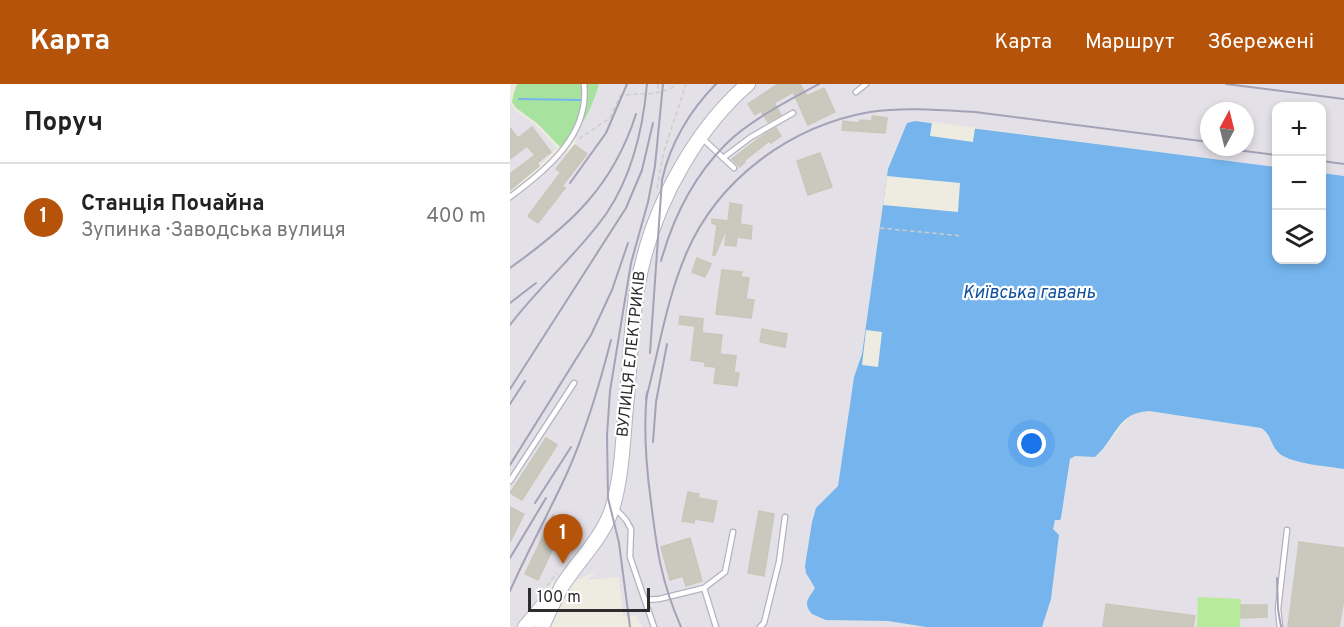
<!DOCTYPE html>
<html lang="uk">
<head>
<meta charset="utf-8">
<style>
  body { margin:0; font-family:Overpass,sans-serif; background:#f6f6f6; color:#222 }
  .controls { position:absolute; right:18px; top:18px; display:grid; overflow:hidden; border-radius:12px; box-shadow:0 3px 9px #0003 }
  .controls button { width:54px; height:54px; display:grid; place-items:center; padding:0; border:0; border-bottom:2px solid #e0e0e0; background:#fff; color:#222; font:30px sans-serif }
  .compass { position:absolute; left:690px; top:18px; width:54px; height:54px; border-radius:50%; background:#fff; box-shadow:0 3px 9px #0003; rotate:7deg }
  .scale { position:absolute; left:18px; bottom:15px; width:122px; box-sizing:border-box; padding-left:6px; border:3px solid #2d2d2d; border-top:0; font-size:16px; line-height:21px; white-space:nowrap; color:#2d2d2d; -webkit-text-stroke:4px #fff; paint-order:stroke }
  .you { position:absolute; left:522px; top:360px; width:21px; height:21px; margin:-15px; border:4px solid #fff; border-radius:50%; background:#1a73e8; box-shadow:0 0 0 9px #1a73e833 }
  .badge { display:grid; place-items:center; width:39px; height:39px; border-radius:50%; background:#b45309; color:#fff; font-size:20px; font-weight:700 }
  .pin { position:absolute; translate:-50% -50px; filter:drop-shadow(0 2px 3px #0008) }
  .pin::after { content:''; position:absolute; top:32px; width:21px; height:18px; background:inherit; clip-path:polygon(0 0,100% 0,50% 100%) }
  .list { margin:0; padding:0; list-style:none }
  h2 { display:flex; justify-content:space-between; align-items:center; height:78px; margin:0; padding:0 24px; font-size:26px }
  h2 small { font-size:20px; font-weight:400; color:#767676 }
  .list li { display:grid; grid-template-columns:39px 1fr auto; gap:18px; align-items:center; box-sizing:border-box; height:108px; padding:0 24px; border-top:2px solid #e0e0e0 }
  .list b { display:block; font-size:22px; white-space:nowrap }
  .list p { margin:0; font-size:20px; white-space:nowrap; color:#767676 }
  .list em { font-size:20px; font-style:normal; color:#767676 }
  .icon { flex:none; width:33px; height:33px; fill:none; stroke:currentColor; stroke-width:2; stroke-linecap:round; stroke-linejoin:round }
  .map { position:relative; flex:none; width:834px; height:543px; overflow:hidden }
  header { display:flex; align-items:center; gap:36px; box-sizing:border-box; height:84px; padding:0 30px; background:#b45309; color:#fff }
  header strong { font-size:28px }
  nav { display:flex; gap:33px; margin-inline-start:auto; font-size:21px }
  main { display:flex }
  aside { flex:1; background:#fff }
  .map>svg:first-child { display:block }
  .industrial { fill:#e3e0e7; fill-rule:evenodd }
  .green { fill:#a7e39e }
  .pitch { fill:#b7ea9a }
  .water { fill:#75b4ed }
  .pier { fill:#eeebe0 }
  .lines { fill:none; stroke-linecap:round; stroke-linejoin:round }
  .stream { stroke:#75b4ed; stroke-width:2 }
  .building { fill:#cac9be; stroke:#cac7b9; stroke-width:1.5 }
  .lane-casing { stroke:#b3b3c0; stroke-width:7 }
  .secondary-casing { stroke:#b3b3c0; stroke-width:16 }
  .path { stroke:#cdcdcd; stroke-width:1.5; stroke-dasharray:4.5 3; stroke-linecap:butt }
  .lane { stroke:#fff; stroke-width:4.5 }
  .secondary { stroke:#fff; stroke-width:14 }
  .rail { stroke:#a4a2b7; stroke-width:2 }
  .labels { text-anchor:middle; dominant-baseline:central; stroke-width:4.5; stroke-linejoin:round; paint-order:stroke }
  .street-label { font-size:16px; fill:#2d2d2d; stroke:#fff }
  .water-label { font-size:18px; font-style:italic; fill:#104f9e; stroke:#fff }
</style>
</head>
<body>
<header>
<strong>Карта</strong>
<nav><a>Карта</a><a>Маршрут</a><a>Збережені</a></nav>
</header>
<main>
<aside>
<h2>Поруч<small></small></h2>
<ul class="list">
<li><span class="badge">1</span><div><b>Станція Почайна</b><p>Зупинка · Заводська вулиця</p></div><em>400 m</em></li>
</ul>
</aside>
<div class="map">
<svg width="834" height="543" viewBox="0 0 834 543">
  <rect width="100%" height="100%" fill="#eeebe0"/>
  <g class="industrial">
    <path d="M70,0H834V92L812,89V22H766V83L422,38L405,37L397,40L378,85L352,270L344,293L328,402L314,416L303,432L300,450L298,494L305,503L316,536L378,537L416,543H133L126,531L113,532L109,493L77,496L87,487L53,502L44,496L8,543H0V117L65,61ZM699,27H735V63H699Z"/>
    <polygon points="0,17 4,26 25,40 47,64 29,82 0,106"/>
    <polygon points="639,327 751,344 757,348 775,374 834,385 834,543 532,543 541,515 549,451 543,446 543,440 545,436 550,436 551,434 560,375 565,372 580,373 590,369 621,330"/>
  </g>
  <path class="green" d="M7,0H89C80,29 73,43 50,63L28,40L6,24L2,18L3,12Z"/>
  <polygon class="pitch" points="688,513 731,515 730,543 687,543"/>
  <path class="water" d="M405,37L766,83V176H812V89L834,92V385C818,382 777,380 767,367C760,359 761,350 751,344L639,327C606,329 607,354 585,373L565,372L560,375L551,434L550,436H545L543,445L549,451L541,515L532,543H416L378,537L316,536L302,530C292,519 299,514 305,504L296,489L295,482L302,438L306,424L328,402L344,293L352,270L378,85L397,39Z"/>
  <g class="pier">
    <polygon points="422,38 465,44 463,58 420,52"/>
    <polygon points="377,92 450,99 448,128 373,121"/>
    <polygon points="356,246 372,248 368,283 352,281"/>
  </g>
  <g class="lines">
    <polyline class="stream" points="9,15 71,16"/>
  </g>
  <g class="building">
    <polygon points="268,0 290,0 297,12 314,4 325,28 298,41 283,8 264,19 271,31 258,38 251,27 245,31 238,20"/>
    <polygon points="362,32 377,34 375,49 332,46 333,37 349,39 350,36 362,37"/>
    <polygon points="22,43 41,68 27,79 29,82 0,106 0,90 25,71 17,62 0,75 0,44 8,54"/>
    <polygon points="266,44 271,52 261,59 259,57 234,77 235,78 230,83 222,75 249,54"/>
    <polygon points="65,61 77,70 52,102 55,104 28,139 18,132 51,88 46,85"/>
    <polygon points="310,69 322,103 298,111 287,77"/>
    <polygon points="220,119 232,121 230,140 242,142 241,155 227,153 226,162 215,161 217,143 205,171 203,171 207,141 202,139 202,135 218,137"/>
    <polygon points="187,174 201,180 195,193 182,188"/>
    <polygon points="212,186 232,188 231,193 239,194 236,215 244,216 241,234 206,230"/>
    <polygon points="170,232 193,235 192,249 212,251 210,270 226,272 224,289 229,289 227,302 204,299 206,283 195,282 195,278 181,276 185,242 169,240"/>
    <polygon points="252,245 277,250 275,263 250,258"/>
    <polygon points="36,354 47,361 12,416 0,409"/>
    <polygon points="178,408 189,410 188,414 207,417 203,438 185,435 184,439 172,437"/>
    <polygon points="0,423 14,430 0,458"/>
    <polygon points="249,427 264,430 254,492 238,489"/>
    <polygon points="43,431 56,437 28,496 15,490"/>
    <polygon points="180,454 192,497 176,502 173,492 160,496 151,463"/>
    <polygon points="789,458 834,464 834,514 829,543 778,543"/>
    <polygon points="596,520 685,532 683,543 593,543"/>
    <polygon points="731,521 757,521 757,533 731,534"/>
  </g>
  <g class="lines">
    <defs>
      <g id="lane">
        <polyline points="346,8 356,0"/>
        <polyline points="193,55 224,84"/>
        <polyline points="213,74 241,53 283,29"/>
        <path d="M0,113C37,85 80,51 74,0"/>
        <polyline points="0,397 64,299"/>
        <polyline points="105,424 116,436 121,445 120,473 144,543"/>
        <polyline points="194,504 206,543"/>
        <polyline points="135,516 149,515 194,504 215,488 223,448"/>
        <polyline points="250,543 254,539 269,478 275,433"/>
        <polyline points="770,543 768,525 777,446"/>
      </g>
      <g id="secondary">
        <polyline points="15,543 40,513"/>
        <path d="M32,543C38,529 45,515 52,502C69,475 94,453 103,422C113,387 113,349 117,313C121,267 122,218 134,173C150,111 189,42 238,0"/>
      </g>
    </defs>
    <use href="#lane" class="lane-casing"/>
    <use href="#secondary" class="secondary-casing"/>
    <g class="path">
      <polyline points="148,0 148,8"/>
      <path d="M69,55L100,34L110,12C129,8 153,13 167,0"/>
      <polyline points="147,104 154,67 176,0"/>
      <polyline points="370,144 452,152"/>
      <polyline points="37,502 47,489"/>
    </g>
    <use href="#lane" class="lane"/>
    <use href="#secondary" class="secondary"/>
    <g class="rail">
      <polyline points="716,0 834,15"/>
      <polyline points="703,63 766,71"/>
      <polyline points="812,77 834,80"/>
      <polyline points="60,99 96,49 117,0"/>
      <path d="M151,177C163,134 184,92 216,60C239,37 279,16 309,0"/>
      <path d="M0,184C60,141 103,103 126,30"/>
      <polyline points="0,219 26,199"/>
      <path d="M0,241C29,202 68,170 96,130C122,92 133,45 137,0"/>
      <path d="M140,269L152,96C160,60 180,26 206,0"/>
      <polyline points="0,305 116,124 132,86 143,39"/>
      <path d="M137,308C133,345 136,381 141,418C147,467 151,497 171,543"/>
      <path d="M136,315C149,266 156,217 176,170C208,95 280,42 360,28C394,23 431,26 465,28L699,58"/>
      <polyline points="0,320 15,297"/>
      <polyline points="143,358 146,318 157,260"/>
      <polyline points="0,381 81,251 102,206 118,159"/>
      <polyline points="25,419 61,363"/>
      <polyline points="0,474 36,414"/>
      <polyline points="767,494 768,525 771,543"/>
      <path d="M0,507C18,466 40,427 58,387C76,346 90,299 101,256"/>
      <polyline points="120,543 109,459 98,414 97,351 100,307 121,179 138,118 145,82 153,0"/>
    </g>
  </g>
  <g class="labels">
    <g class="street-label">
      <text transform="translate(122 270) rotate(-84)">ВУЛИЦЯ ЕЛЕКТРИКІВ</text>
    </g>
    <g class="water-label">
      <text x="519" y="209">Київська гавань</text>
    </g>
  </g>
</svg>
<div class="controls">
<button>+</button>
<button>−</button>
<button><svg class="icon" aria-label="layers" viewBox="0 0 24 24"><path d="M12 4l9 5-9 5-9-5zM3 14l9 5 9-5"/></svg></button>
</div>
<svg class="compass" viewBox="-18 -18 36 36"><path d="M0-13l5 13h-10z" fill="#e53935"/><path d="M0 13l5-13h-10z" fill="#767676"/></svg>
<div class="scale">100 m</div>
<div class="you"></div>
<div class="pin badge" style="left:53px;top:480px">1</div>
</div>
</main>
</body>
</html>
